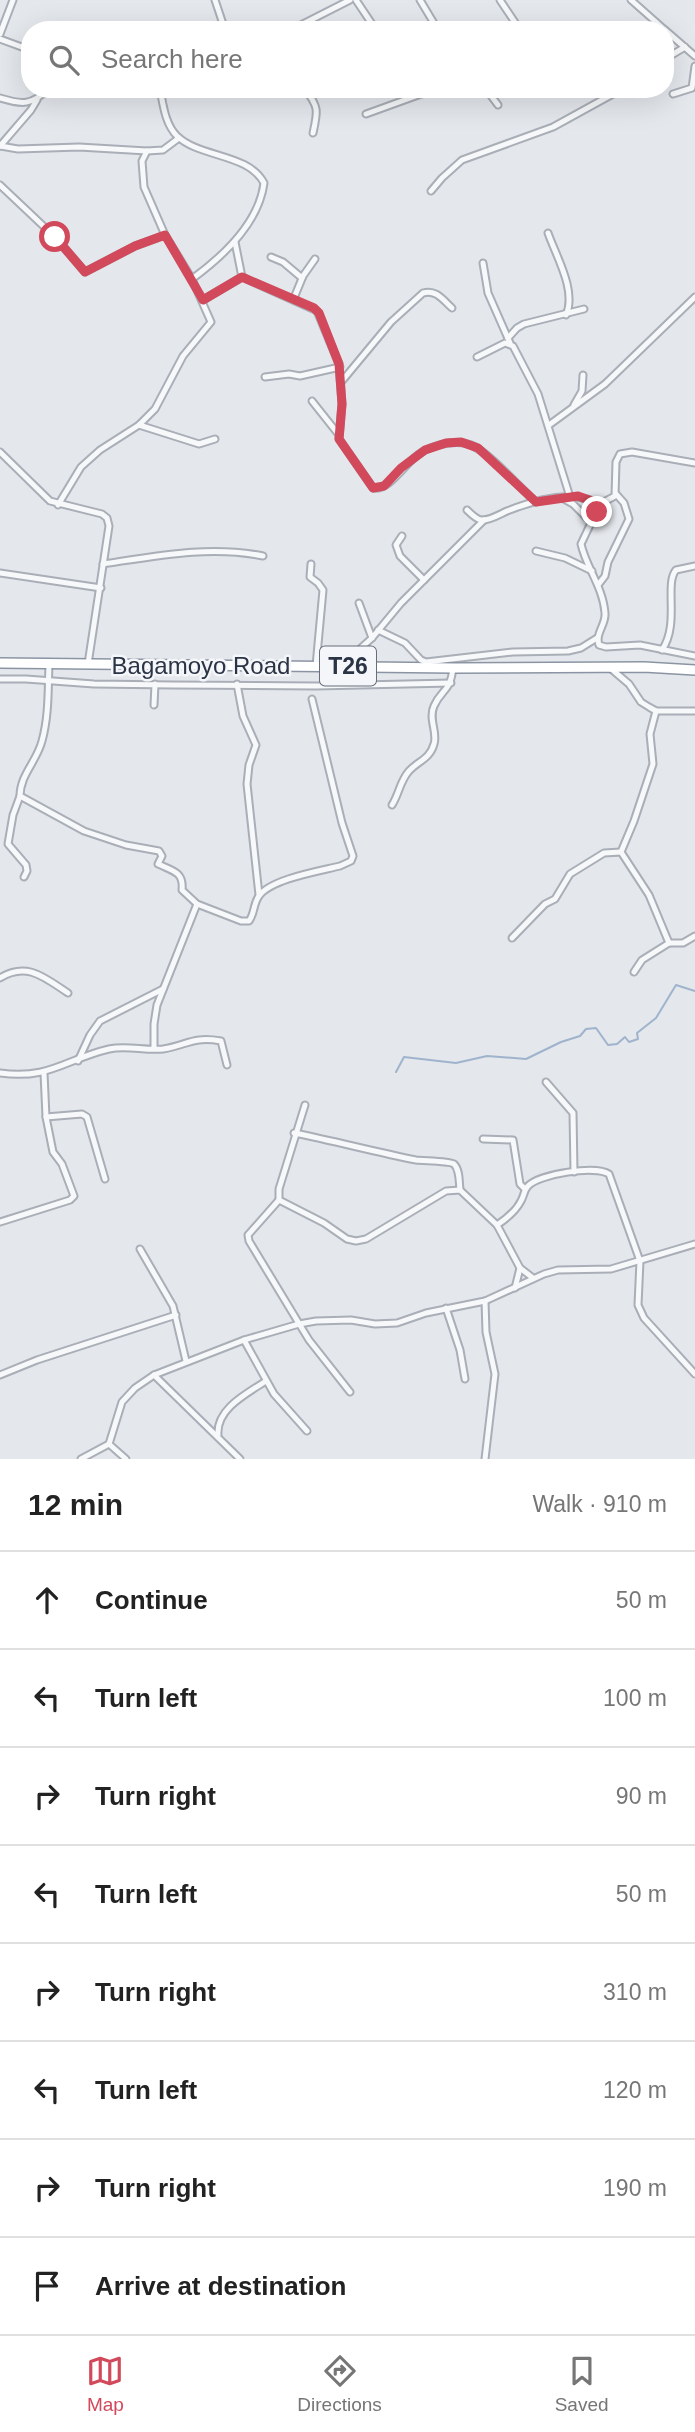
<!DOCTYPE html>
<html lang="en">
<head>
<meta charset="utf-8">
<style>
  body { margin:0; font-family:Helvetica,sans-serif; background:#f6f6f6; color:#222 }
  .stop { position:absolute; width:21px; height:21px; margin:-16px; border:5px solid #d1495b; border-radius:50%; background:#fff }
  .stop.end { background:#d1495b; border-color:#fff; box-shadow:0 2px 7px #0008 }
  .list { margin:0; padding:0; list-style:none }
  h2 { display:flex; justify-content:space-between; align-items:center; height:91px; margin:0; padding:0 28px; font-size:30px }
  h2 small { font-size:23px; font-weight:400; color:#767676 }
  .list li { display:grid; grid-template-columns:46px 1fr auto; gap:21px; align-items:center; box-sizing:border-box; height:98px; padding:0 28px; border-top:2px solid #e0e0e0 }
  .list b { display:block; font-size:26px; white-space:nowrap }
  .list em { font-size:23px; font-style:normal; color:#767676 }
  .icon { flex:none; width:38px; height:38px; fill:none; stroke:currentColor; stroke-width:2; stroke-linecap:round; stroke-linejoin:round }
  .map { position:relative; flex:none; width:695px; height:1459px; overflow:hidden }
  .search { position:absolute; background:#fff; box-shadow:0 7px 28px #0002; left:21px; right:21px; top:21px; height:77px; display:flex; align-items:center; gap:18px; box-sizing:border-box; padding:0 24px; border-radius:28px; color:#767676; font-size:26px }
  .sheet { height:875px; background:#fff }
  nav { display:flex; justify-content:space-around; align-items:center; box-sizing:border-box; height:98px; border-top:2px solid #e0e0e0; background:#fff; font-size:19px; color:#767676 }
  nav a { display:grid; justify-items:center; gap:4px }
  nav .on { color:#d1495b }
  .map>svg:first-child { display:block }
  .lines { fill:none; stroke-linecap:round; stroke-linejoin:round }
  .stream { stroke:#9fb4cc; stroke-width:2 }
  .minor-casing { stroke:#a9aeb7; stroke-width:9 }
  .trunk-casing { stroke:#8b94a3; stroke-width:12 }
  .minor { stroke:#f7f8fa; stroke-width:5 }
  .trunk { stroke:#fff; stroke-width:9 }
  .route { stroke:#d1495b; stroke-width:9 }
  .labels { text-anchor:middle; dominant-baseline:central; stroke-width:5; stroke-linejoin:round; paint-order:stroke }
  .shield { fill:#f4f6f9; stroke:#676e7b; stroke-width:2 }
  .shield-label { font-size:23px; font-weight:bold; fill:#2b3445 }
  .street-label { font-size:24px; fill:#2b3445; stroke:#f4f6f9 }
</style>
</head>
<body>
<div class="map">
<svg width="695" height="1459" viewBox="0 0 695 1459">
  <rect width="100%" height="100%" fill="#e4e7ec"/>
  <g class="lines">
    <polyline class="stream" points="396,1072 404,1057 456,1063 487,1056 526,1059 561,1042 580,1036 586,1029 596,1028 608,1045 617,1044 625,1037 629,1042 638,1039 637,1033 656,1018 676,985 695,991"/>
    <defs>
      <g id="minor">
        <polyline points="215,0 225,30"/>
        <polyline points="356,0 376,30"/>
        <polyline points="420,0 438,30"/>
        <polyline points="500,0 520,30"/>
        <polyline points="631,0 665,30"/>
        <polyline points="96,30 96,27"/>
        <polyline points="291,30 350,0"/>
        <polyline points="665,30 695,56"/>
        <polyline points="0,34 13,0"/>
        <polyline points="0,39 30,50"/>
        <polyline points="665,59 685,47"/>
        <path d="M160,89C163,104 165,124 177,136C200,158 248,153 264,183C259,223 222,257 192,279"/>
        <path d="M305,89C319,107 318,111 313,133"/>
        <polyline points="486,89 498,105"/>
        <polyline points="673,94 692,88 695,66"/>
        <path d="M0,98C23,105 31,105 49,89"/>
        <polyline points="366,114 435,89"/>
        <polyline points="0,146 18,149 79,147 147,151 163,150 179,138"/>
        <polyline points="0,146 31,110 37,100"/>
        <polyline points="0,185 55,237 85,272 135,246 165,235"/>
        <polyline points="431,191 442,178 462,160 553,127 622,89"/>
        <path d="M548,233C556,256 577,291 566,315"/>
        <polyline points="235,242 242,277"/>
        <polyline points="271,257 283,262 302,278"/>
        <polyline points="483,263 488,293 510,343"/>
        <polyline points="294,298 303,276 315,259"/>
        <path d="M203,300L242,277L317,311L339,364L342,404L339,439L373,488C390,491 405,463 419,454C427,448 440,444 449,443C457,442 464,442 471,445C490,453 519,487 536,502"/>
        <polyline points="508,338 517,328 524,324 584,309"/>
        <polyline points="477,357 505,343 513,346 538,394 570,497"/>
        <polyline points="265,377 289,374 300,376 340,367"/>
        <path d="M342,381L391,322L423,293C436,289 443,300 452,308"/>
        <polyline points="312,401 339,435"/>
        <polyline points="574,405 582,391 583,375"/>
        <polyline points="139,425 199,444 215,439"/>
        <polyline points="549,425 605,384 695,297"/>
        <polyline points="0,452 50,501 102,514 107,518 109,526 88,664"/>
        <path d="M695,463L632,452L620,454L616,462L615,496L600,504L581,544C586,567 603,587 605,613C606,625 595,633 599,645L606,647L640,645L695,656"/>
        <polyline points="564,499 573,504 592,523"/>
        <polyline points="58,505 81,467 100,450 139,425 155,409 183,356 211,322 192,279 165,235 144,187 142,161 147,151"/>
        <path d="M467,510C471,514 476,519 481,520C489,521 500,514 507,511C535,500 573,489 600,504"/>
        <polyline points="402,536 396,545 400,556 424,580"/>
        <polyline points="536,551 565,558 592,571"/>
        <path d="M103,564C156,556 210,545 263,556"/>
        <polyline points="311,564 310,577 318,583 323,590 316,666"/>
        <polyline points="0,573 101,588"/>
        <polyline points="598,585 605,576 608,562 629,519 624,503 616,494"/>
        <polyline points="359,603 372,638"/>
        <polyline points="378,630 405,643 421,660 426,662 513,652 568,651 581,648 597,638"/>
        <path d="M662,650C680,624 664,584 676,570L695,566"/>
        <path d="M49,664C48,689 49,716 42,741C37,761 20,775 20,796L84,831L126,845L159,851L162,856L158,864C173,871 184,872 182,890L197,904L241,921H249C255,913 253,904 259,896C271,879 320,871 340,866L351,861L353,856L342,823L312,699"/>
        <polyline points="341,666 372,638 401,603 484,520"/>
        <polyline points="609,667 629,684 641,702 649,707 656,711 695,711"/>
        <polyline points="0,679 26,679 94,684 173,685 316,686 451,683"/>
        <polyline points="237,684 243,716 256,745 249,765 247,784 259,895"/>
        <polyline points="154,705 155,684"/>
        <polyline points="20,796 13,815 8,844 26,865 27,871 24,877"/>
        <path d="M392,805C399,794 400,781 409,771C418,761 430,759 434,744C438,733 428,719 434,706C442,688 450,693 453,668"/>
        <polyline points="512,938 545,904 555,899 570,874 604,853 621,852"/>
        <polyline points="669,943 683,943 695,936"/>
        <polyline points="634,972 642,960 669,943 649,895 621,852 634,821 653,764 650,734 656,711"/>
        <path d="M0,978C27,961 45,978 68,993"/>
        <polyline points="154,1048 154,1024 157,1005 197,904"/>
        <polyline points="78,1061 90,1035 100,1021 163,989"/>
        <path d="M0,1073C49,1080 66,1059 109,1049C127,1045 145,1051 163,1049C188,1045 192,1036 221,1041L227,1065"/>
        <polyline points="546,1082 573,1113 574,1172"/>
        <polyline points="305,1105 279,1189 279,1200 324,1223 347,1239 356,1241 366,1239 446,1191 460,1190 497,1225 520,1268 533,1278"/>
        <polyline points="46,1117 82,1114 87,1117 105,1179"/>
        <path d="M294,1133C335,1141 375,1152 416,1160C424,1161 449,1161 454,1164C460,1170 459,1182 460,1190"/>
        <polyline points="483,1139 513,1140 520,1184 525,1189"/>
        <polyline points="279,1200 248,1235 249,1241 309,1340 350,1392"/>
        <polyline points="0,1222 70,1200 74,1196 62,1164 53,1152 46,1117 44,1073"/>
        <path d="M497,1225C506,1219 516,1211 521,1201C524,1196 524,1190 528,1186C539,1174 596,1165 609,1174L640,1261L638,1305L644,1318L695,1374"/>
        <polyline points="140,1249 173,1306 186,1361"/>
        <polyline points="515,1288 520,1268"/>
        <polyline points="485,1301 486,1332 495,1374 485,1459"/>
        <polyline points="446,1308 460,1350 465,1379"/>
        <polyline points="244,1340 274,1394 307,1431"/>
        <polyline points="0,1375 37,1360 176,1315"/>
        <polyline points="154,1375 240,1459"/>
        <path d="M218,1435C216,1409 246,1394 266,1381"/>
        <polyline points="109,1444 126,1459"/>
        <polyline points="81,1459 109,1444 122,1402 135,1388 154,1375 244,1340 299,1324 316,1321 351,1320 375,1324 397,1323 426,1313 485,1301 544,1274 558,1270 611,1269 695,1244"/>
      </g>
      <polyline id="trunk" points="0,663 455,668 644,667 695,670"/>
    </defs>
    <use href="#minor" class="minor-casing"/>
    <use href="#trunk" class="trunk-casing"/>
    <use href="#minor" class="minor"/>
    <use href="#trunk" class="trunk"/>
  </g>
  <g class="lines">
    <polyline class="route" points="55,237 85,272 135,246 165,235 203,300 242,277 314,308 319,313 339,364 342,404 339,439 373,488 384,486 401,468 425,450 446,443 461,442 478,448 536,502 578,496 600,504 597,512"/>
  </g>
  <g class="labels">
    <rect class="shield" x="320" y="646.5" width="56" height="39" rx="5"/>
    <g class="shield-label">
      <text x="348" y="666">T26</text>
    </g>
    <g class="street-label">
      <text x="201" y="665">Bagamoyo Road</text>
    </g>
  </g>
</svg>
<div class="stop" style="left:55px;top:237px"></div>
<div class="stop end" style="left:597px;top:512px"></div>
<div class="search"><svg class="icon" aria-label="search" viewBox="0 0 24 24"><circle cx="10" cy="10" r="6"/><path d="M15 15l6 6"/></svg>Search here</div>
</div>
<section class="sheet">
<h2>12 min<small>Walk · 910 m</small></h2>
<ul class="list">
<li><svg class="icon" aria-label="ahead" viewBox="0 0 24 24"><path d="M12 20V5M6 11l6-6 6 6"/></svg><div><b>Continue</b></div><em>50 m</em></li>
<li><svg class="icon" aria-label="left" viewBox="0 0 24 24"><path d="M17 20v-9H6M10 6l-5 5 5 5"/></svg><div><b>Turn left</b></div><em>100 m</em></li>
<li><svg class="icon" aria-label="right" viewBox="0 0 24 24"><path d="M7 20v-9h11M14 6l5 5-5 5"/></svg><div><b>Turn right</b></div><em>90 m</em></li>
<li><svg class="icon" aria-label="left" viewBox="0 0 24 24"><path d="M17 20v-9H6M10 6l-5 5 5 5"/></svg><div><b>Turn left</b></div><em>50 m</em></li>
<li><svg class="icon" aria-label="right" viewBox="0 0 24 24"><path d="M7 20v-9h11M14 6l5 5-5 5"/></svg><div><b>Turn right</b></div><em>310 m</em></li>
<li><svg class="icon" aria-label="left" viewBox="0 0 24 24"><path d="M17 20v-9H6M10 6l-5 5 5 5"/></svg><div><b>Turn left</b></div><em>120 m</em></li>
<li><svg class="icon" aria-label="right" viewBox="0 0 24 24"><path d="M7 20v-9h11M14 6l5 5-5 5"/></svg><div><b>Turn right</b></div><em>190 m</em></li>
<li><svg class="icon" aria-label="arrive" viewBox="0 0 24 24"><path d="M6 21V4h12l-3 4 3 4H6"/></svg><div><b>Arrive at destination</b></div></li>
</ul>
</section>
<nav>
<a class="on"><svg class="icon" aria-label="map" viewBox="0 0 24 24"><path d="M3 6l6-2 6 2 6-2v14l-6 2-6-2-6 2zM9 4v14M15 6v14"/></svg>Map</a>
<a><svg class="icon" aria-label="directions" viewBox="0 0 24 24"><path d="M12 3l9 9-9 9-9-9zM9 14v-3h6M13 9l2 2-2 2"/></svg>Directions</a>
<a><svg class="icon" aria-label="saved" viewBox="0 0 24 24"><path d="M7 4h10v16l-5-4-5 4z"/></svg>Saved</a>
</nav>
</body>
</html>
